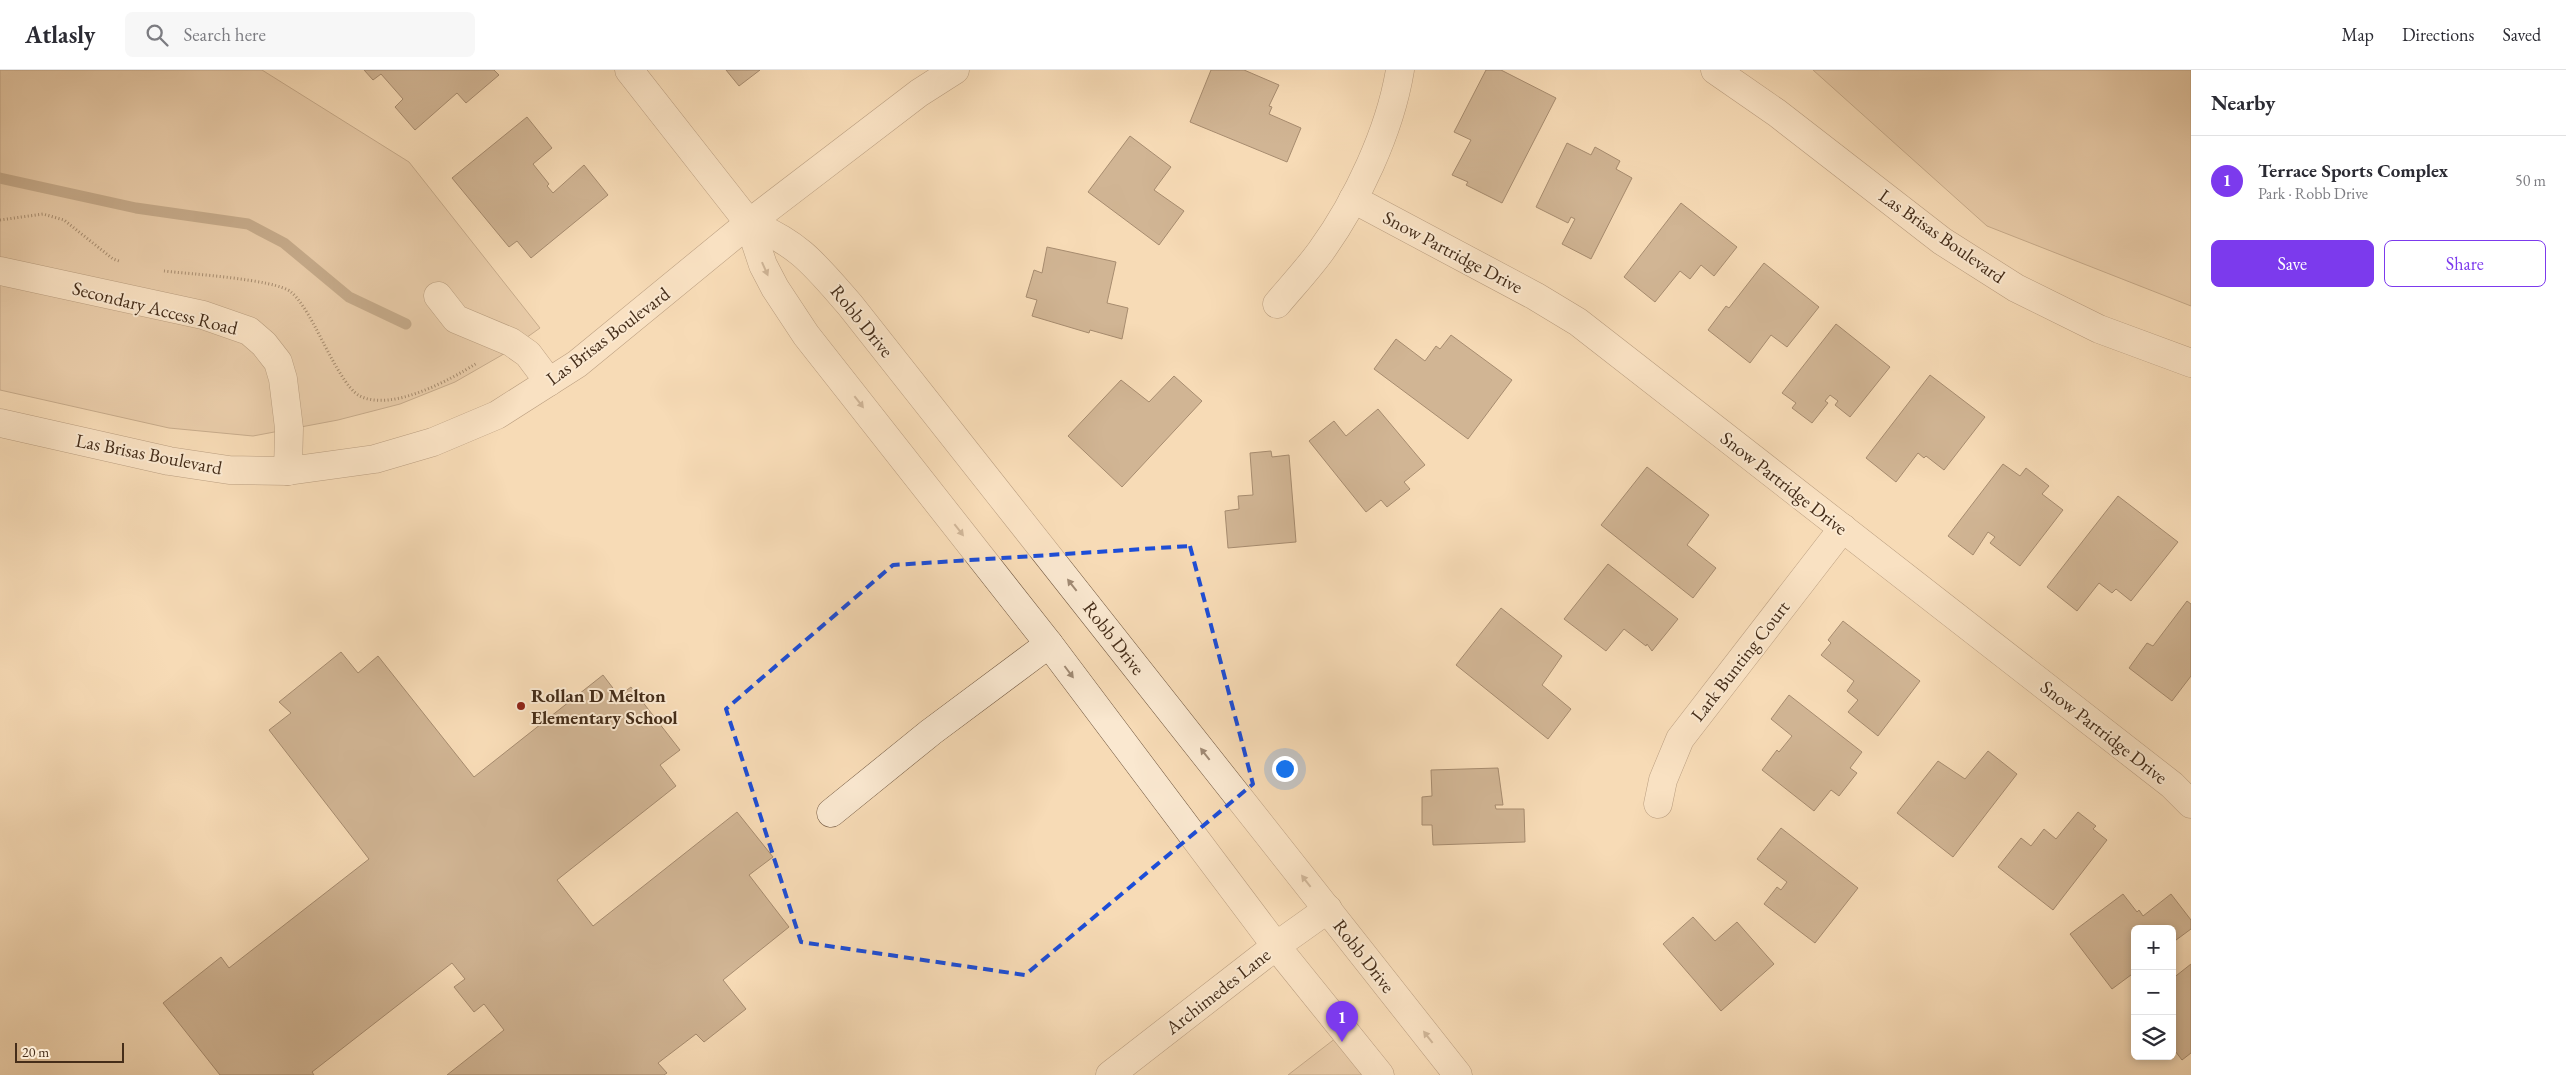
<!DOCTYPE html>
<html lang="en">
<head>
<meta charset="utf-8">
<style>
  body { margin:0; font-family:"EB Garamond",serif; background:#f7f7f7; color:#2b2b33 }
  .controls { position:absolute; right:15px; bottom:15px; display:grid; overflow:hidden; border-radius:8px; box-shadow:0 2px 8px #0003 }
  .controls button { width:45px; height:45px; display:grid; place-items:center; padding:0; border:0; border-bottom:1px solid #e1e1e2; background:#fff; color:#2b2b33; font:25px sans-serif }
  .scale { position:absolute; left:15px; bottom:12px; width:109px; box-sizing:border-box; padding-left:5px; border:2px solid #452d19; border-top:0; font-size:14px; line-height:18px; white-space:nowrap; color:#452d19; -webkit-text-stroke:4px #fae8d0; paint-order:stroke }
  .you { position:absolute; left:1284px; top:698px; width:18px; height:18px; margin:-12px; border:4px solid #fff; border-radius:50%; background:#1a73e8; box-shadow:0 0 0 8px #1a73e833 }
  .badge { display:grid; place-items:center; width:32px; height:32px; border-radius:50%; background:#7c3aed; color:#fff; font-size:16px; font-weight:700 }
  .pin { position:absolute; translate:-50% -41px; filter:drop-shadow(0 1px 2px #0008) }
  .pin::after { content:''; position:absolute; top:26px; width:18px; height:15px; background:inherit; clip-path:polygon(0 0,100% 0,50% 100%) }
  .list { margin:0; padding:0; list-style:none }
  h2 { display:flex; justify-content:space-between; align-items:center; height:65px; margin:0; padding:0 20px; font-size:21px }
  h2 small { font-size:16px; font-weight:400; color:#7c7c81 }
  .list li { display:grid; grid-template-columns:32px 1fr auto; gap:15px; align-items:center; box-sizing:border-box; height:90px; padding:0 20px; border-top:1px solid #e1e1e2 }
  .list b { display:block; font-size:19px; white-space:nowrap }
  .list p { margin:0; font-size:16px; white-space:nowrap; color:#7c7c81 }
  .list em { font-size:16px; font-style:normal; color:#7c7c81 }
  .actions { display:flex; gap:10px; padding:15px 20px }
  .actions a { flex:1; padding:11px 0; border:1px solid #7c3aed; border-radius:8px; text-align:center; font-size:18px; color:#7c3aed }
  .actions .main { background:#7c3aed; color:#fff }
  .icon { flex:none; width:28px; height:28px; fill:none; stroke:currentColor; stroke-width:2; stroke-linecap:round; stroke-linejoin:round }
  .map { position:relative; flex:none; width:2191px; height:1005px; overflow:hidden }
  header { display:flex; align-items:center; gap:30px; box-sizing:border-box; height:70px; padding:0 25px; background:#fff; border-bottom:1px solid #e1e1e2 }
  header strong { font-size:24px }
  nav { display:flex; gap:28px; margin-inline-start:auto; font-size:18px }
  .search { width:350px; height:45px; background:#f7f7f7; display:flex; align-items:center; gap:12px; box-sizing:border-box; padding:0 18px; border-radius:8px; color:#7c7c81; font-size:19px }
  main { display:flex }
  aside { flex:1; background:#fff }
  .map>svg:first-child { display:block }
  .green { fill:#d9bd9b; stroke:#8f755a }
  .lines { fill:none; stroke-linecap:round; stroke-linejoin:round }
  .stream { stroke:#8b7257; stroke-width:11 }
  .building { fill:#a2876b; stroke:#452d19 }
  .minor-casing { stroke:#725840; stroke-width:29 }
  .path { stroke:#452d19; stroke-width:3; stroke-dasharray:1 2.5; stroke-linecap:butt }
  .minor { stroke:#fae8d0; stroke-width:28 }
  .oneway { fill:#a08a74 }
  .marked { fill:none; stroke:#1d4ed8; stroke-width:4; stroke-dasharray:10 6; stroke-linejoin:round }
  .poi-dot { fill:#8f2418; stroke:#fae8d0; stroke-width:2 }
  .labels { text-anchor:middle; dominant-baseline:central; stroke-width:4; stroke-linejoin:round; paint-order:stroke }
  .street-label { font-size:19px; fill:#452d19; stroke:#fae8d0 }
  .poi-label { font-size:19px; font-weight:bold; fill:#452d19; stroke:#fae8d0; text-anchor:start }
</style>
</head>
<body>
<header>
<strong>Atlasly</strong>
<div class="search"><svg class="icon" aria-label="search" viewBox="0 0 24 24"><circle cx="10" cy="10" r="6"/><path d="M15 15l6 6"/></svg>Search here</div>
<nav><a>Map</a><a>Directions</a><a>Saved</a></nav>
</header>
<main>
<div class="map">
<svg width="2191" height="1005" viewBox="0 0 2191 1005">
  <rect width="100%" height="100%" fill="#f7dbb6"/>
  <filter id="stains"><feTurbulence type="fractalNoise" baseFrequency=".004" numOctaves="4"/><feColorMatrix values="0 0 0 0 .2 0 0 0 0 .09 0 0 0 0 .02 0 0 0 .5 -.17"/></filter>
  <radialGradient id="worn" r=".72"><stop offset=".6" stop-color="#630" stop-opacity="0"/><stop offset="1" stop-color="#630" stop-opacity=".3"/></radialGradient>
  <g class="green">
    <polygon points="0,0 262,0 409,92 540,258 502,285 455,312 400,334 338,350 253,366 169,358 0,320"/>
    <polygon points="1813,0 2191,0 2191,236 1987,156"/>
    <polygon points="1345,961 1378,1005 1288,1005"/>
  </g>
  <g class="lines">
    <polyline class="stream" points="0,108 136,138 248,154 284,173 349,227 406,254"/>
  </g>
  <g class="building">
    <polygon points="364,0 494,0 499,5 466,33 457,23 415,60 395,37 403,29 381,4 373,10"/>
    <polygon points="726,0 760,0 739,16"/>
    <polygon points="1211,0 1244,0 1279,15 1269,36 1272,37 1269,44 1301,58 1287,92 1190,52"/>
    <polygon points="1486,0 1501,0 1556,28 1502,133 1466,115 1468,112 1452,105 1471,70 1454,62"/>
    <polygon points="527,47 552,78 533,94 549,114 547,116 553,123 584,95 608,125 531,188 517,171 509,177 452,108"/>
    <polygon points="1130,66 1171,97 1154,120 1184,141 1159,175 1088,122"/>
    <polygon points="1567,73 1591,85 1595,77 1620,91 1616,99 1632,108 1591,189 1562,174 1575,149 1571,147 1568,153 1536,137"/>
    <polygon points="1681,133 1737,177 1714,206 1701,195 1690,209 1680,201 1655,232 1624,207"/>
    <polygon points="1047,177 1116,192 1107,233 1128,238 1122,269 1090,260 1089,263 1032,246 1037,230 1026,227 1034,200 1042,203"/>
    <polygon points="1764,193 1819,237 1787,277 1771,265 1750,293 1708,260 1726,236 1729,238"/>
    <polygon points="1836,254 1890,297 1850,347 1835,335 1838,331 1830,325 1825,331 1828,333 1812,353 1792,338 1796,333 1782,323"/>
    <polygon points="1451,265 1512,310 1468,369 1374,299 1396,269 1425,291 1436,276 1440,279"/>
    <polygon points="1930,305 1985,347 1944,400 1926,386 1924,388 1918,383 1896,412 1866,388"/>
    <polygon points="1174,306 1202,331 1122,417 1068,366 1121,310 1149,332"/>
    <polygon points="1378,339 1425,395 1404,412 1410,419 1387,437 1381,430 1366,442 1309,371 1334,351 1346,366"/>
    <polygon points="1271,381 1272,387 1289,385 1296,472 1228,478 1225,441 1239,439 1238,426 1253,425 1250,383"/>
    <polygon points="2003,394 2020,406 2026,398 2049,416 2042,424 2063,440 2020,496 1990,473 1995,467 1988,462 1973,485 1948,466"/>
    <polygon points="1647,397 1709,445 1687,475 1716,498 1693,528 1601,455"/>
    <polygon points="2118,426 2178,472 2131,531 2116,519 2112,523 2099,513 2077,541 2047,517"/>
    <polygon points="1608,494 1678,549 1652,581 1647,574 1646,576 1624,559 1606,581 1564,549"/>
    <polygon points="2187,531 2191,534 2191,606 2172,631 2129,598 2147,573 2153,576"/>
    <polygon points="1501,538 1562,586 1542,615 1571,639 1548,669 1456,595"/>
    <polygon points="1843,551 1920,611 1878,666 1848,642 1858,630 1847,621 1854,611 1821,585 1831,573 1828,570"/>
    <polygon points="341,582 358,603 378,586 474,707 603,605 619,626 631,617 680,680 660,695 676,716 557,810 593,856 737,742 773,787 749,805 789,857 723,910 746,939 704,972 696,964 658,993 667,1003 664,1005 447,1005 504,960 484,934 474,942 454,917 465,909 452,893 312,1002 314,1005 220,1005 163,933 221,887 229,898 369,789 269,660 291,643 279,632"/>
    <polygon points="1789,625 1862,682 1850,698 1857,703 1839,726 1831,720 1814,741 1762,700 1777,680 1779,682 1792,666 1771,649"/>
    <polygon points="1988,681 2017,704 1953,787 1897,743 1938,691 1965,709"/>
    <polygon points="1498,698 1503,735 1495,735 1496,739 1524,739 1525,772 1433,775 1432,755 1422,755 1422,727 1432,726 1431,700"/>
    <polygon points="2078,742 2096,756 2093,759 2107,770 2053,840 1998,797 2021,768 2031,776 2044,759 2056,769"/>
    <polygon points="1781,758 1858,818 1815,873 1764,834 1777,817 1781,820 1787,812 1757,789"/>
    <polygon points="2123,824 2137,842 2139,840 2143,846 2171,824 2191,850 2191,859 2172,873 2172,859 2135,859 2135,902 2112,919 2070,864"/>
    <polygon points="1693,847 1715,871 1737,852 1774,894 1721,941 1663,874"/>
    <polygon points="2191,894 2191,983 2182,990 2172,977 2172,909"/>
  </g>
  <g class="lines">
    <defs>
      <g id="minor">
        <polyline points="629,0 749,153 763,195 775,218 806,265 1049,574 1276,876 1380,1005"/>
        <polyline points="1715,0 1777,43 1942,171 2016,218 2099,259 2191,293"/>
        <polyline points="1353,129 1535,226 1578,252 2172,715 2191,734"/>
        <path d="M749,153C800,174 815,195 850,235L1458,1005"/>
        <polyline points="0,201 203,245 249,261 264,274 278,292 283,309 289,358 288,401"/>
        <polyline points="438,226 456,249 511,272 528,284 549,312"/>
        <path d="M1277,234C1292,216 1308,199 1321,181C1357,131 1390,61 1400,0"/>
        <polyline points="0,353 169,391 229,400 288,401 375,389 433,372 497,345 577,294 749,153 919,23 955,0"/>
        <polyline points="1658,734 1663,710 1680,669 1843,458"/>
        <polyline points="831,743 931,662 1049,574"/>
        <polyline points="1110,1005 1276,876 1328,839"/>
      </g>
    </defs>
    <use href="#minor" class="minor-casing"/>
    <g class="path">
      <polyline points="0,150 43,144 64,150 113,189 119,191"/>
      <path d="M164,201C189,204 275,209 291,222C304,233 316,259 324,274C331,287 347,320 360,326C392,342 450,310 477,293"/>
    </g>
    <use href="#minor" class="minor"/>
  </g>
  <defs><path id="oneway-solid" d="M-6-.8H1V-3.2L6.5 0L1 3.2V.8H-6Z" transform="scale(1.25)"/></defs>
  <g class="oneway">
    <use href="#oneway-solid" transform="translate(765 199) rotate(66)"/>
    <use href="#oneway-solid" transform="translate(859 332) rotate(52)"/>
    <use href="#oneway-solid" transform="translate(959 460) rotate(52)"/>
    <use href="#oneway-solid" transform="translate(1072 515) rotate(-128)"/>
    <use href="#oneway-solid" transform="translate(1069 602) rotate(53)"/>
    <use href="#oneway-solid" transform="translate(1205 684) rotate(-128)"/>
    <use href="#oneway-solid" transform="translate(1306 811) rotate(-128)"/>
    <use href="#oneway-solid" transform="translate(1428 967) rotate(-128)"/>
  </g>
  <path d="M0 0H2191V1005H0ZM1190,476L1253,714L1025,905L801,872L726,639L893,495Z" fill="#f7dbb6" fill-opacity=".55" fill-rule="evenodd"/>
  <path class="marked" d="M1190,476L1253,714L1025,905L801,872L726,639L893,495Z"/>
  <circle class="poi-dot" cx="521" cy="636" r="5"/>
  <g class="labels">
    <g class="street-label">
      <text transform="translate(1942 166) rotate(35)">Las Brisas Boulevard</text>
      <text transform="translate(1453 182) rotate(28)">Snow Partridge Drive</text>
      <text transform="translate(155 238) rotate(14)">Secondary Access Road</text>
      <text transform="translate(862 251) rotate(51)">Robb Drive</text>
      <text transform="translate(608 266) rotate(-37)">Las Brisas Boulevard</text>
      <text transform="translate(149 384) rotate(11)">Las Brisas Boulevard</text>
      <text transform="translate(1784 413) rotate(38)">Snow Partridge Drive</text>
      <text transform="translate(1114 568) rotate(52)">Robb Drive</text>
      <text transform="translate(1740 591) rotate(-52)">Lark Bunting Court</text>
      <text transform="translate(2104 662) rotate(38)">Snow Partridge Drive</text>
      <text transform="translate(1364 886) rotate(52)">Robb Drive</text>
      <text transform="translate(1218 921) rotate(-38)">Archimedes Lane</text>
    </g>
    <g class="poi-label">
      <text x="531" y="625">Rollan D Melton<tspan x="531" dy="22">Elementary School</tspan></text>
    </g>
  </g>
  <rect width="100%" height="100%" filter="url(#stains)"/>
  <rect width="100%" height="100%" fill="url(#worn)"/>
</svg>
<div class="controls">
<button>+</button>
<button>−</button>
<button><svg class="icon" aria-label="layers" viewBox="0 0 24 24"><path d="M12 4l9 5-9 5-9-5zM3 14l9 5 9-5"/></svg></button>
</div>
<div class="scale">20 m</div>
<div class="you"></div>
<div class="pin badge" style="left:1342px;top:972px">1</div>
</div>
<aside>
<h2>Nearby<small></small></h2>
<ul class="list">
<li><span class="badge">1</span><div><b>Terrace Sports Complex</b><p>Park · Robb Drive</p></div><em>50 m</em></li>
</ul>
<div class="actions"><a class="main">Save</a><a>Share</a></div>
</aside>
</main>
</body>
</html>
